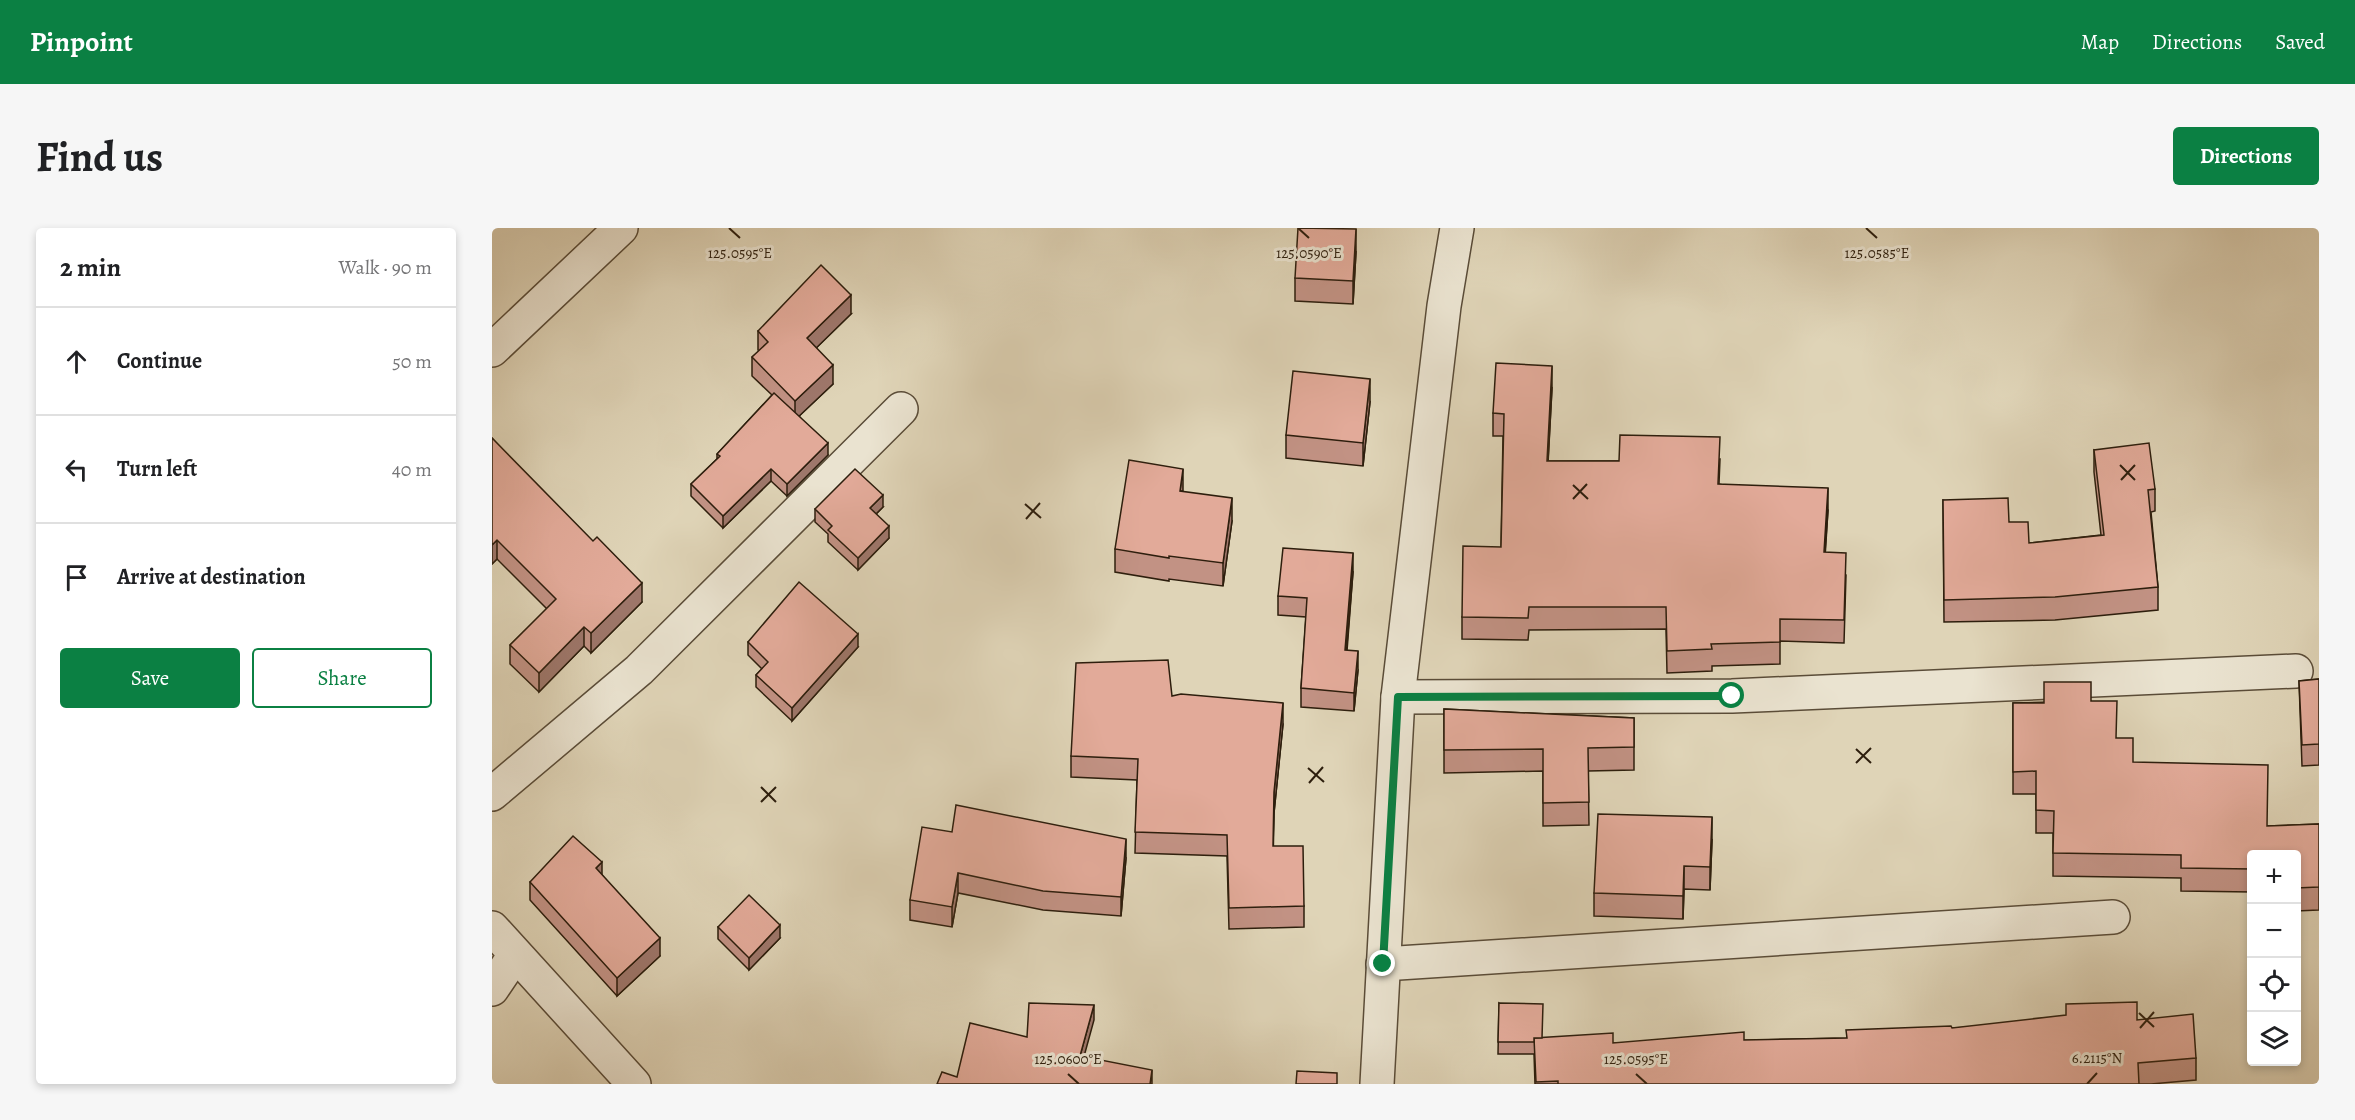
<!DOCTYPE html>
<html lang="en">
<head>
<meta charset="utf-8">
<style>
  body { margin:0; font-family:Alegreya,serif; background:#f6f6f6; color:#202124 }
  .controls { position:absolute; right:18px; bottom:18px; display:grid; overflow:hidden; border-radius:6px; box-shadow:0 3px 9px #0003 }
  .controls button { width:54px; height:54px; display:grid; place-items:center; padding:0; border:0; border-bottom:2px solid #e0e0e0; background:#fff; color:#202124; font:30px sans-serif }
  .stop { position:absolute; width:18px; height:18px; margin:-14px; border:4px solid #0b8043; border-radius:50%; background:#fff }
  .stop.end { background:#0b8043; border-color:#fff; box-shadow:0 2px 6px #0008 }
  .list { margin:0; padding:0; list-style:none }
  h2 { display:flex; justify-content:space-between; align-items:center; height:78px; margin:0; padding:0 24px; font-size:26px }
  h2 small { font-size:20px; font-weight:400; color:#757577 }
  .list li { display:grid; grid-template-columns:39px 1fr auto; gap:18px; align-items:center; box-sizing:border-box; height:108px; padding:0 24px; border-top:2px solid #e0e0e0 }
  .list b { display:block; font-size:22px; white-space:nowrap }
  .list em { font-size:20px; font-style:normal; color:#757577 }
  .actions { display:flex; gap:12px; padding:18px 24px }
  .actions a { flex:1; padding:14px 0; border:2px solid #0b8043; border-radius:6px; text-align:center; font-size:21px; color:#0b8043 }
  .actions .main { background:#0b8043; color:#fff }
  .icon { flex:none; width:33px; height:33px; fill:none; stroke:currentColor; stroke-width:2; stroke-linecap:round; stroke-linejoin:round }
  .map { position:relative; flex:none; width:1827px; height:856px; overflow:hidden; border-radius:6px }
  header { display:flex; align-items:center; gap:36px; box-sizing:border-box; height:84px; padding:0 30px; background:#0b8043; color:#fff }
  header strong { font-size:28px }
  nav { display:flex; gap:33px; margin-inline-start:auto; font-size:21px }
  .intro { display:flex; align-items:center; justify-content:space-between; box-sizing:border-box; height:144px; padding:0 36px }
  h1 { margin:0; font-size:42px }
  .button { padding:15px 27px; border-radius:6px; background:#0b8043; color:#fff; font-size:21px; font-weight:700 }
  main { display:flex; gap:36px; padding:0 36px }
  aside { flex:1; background:#fff; border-radius:6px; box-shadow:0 3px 9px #0003 }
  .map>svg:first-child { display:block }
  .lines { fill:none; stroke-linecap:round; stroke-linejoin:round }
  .minor-casing { stroke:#5a4c38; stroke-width:36 }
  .tertiary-casing { stroke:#5a4c38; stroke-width:36 }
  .minor { stroke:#eae3d0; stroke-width:33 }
  .tertiary { stroke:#eae3d0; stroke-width:33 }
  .wall { fill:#c29284; stroke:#2d1e0d; stroke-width:1.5 }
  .shaded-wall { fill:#9e776b; stroke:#2d1e0d; stroke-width:1.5 }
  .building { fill:#e2aa99; stroke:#2d1e0d; stroke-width:1.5 }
  .route { stroke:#0b8043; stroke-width:8 }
  .ticks { fill:none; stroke:#2d1e0d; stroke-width:2 }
  .ticks-label { font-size:15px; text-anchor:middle; fill:#2d1e0d; stroke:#eae3d0; stroke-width:6; stroke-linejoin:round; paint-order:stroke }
</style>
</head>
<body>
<header>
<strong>Pinpoint</strong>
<nav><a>Map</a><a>Directions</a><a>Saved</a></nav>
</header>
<div class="intro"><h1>Find us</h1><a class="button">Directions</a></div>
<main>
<aside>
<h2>2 min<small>Walk · 90 m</small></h2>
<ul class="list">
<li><svg class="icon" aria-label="ahead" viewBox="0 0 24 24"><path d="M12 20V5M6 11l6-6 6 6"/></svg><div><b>Continue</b></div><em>50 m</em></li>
<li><svg class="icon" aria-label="left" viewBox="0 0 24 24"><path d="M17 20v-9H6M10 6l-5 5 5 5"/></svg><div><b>Turn left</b></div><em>40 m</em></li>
<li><svg class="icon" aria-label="arrive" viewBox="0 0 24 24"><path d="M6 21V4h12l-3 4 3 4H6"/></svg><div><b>Arrive at destination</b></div></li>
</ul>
<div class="actions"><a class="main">Save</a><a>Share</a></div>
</aside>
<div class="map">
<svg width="1827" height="856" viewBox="0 0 1827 856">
  <rect width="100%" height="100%" fill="#dfd4b7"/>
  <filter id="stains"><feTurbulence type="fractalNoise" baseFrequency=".00333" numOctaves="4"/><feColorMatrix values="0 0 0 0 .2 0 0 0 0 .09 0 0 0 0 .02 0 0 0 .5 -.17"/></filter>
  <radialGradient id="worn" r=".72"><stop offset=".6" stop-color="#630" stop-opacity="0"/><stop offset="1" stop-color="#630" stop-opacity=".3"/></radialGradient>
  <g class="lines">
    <defs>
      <g id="minor">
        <polyline points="0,122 129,0"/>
        <polyline points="906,469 1240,468 1804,443"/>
        <polyline points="0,566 147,442 409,181"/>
        <polyline points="0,700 142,856"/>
        <polyline points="891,736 1621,689"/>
        <polyline points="0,761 23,727"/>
      </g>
      <polyline id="tertiary" points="885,856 906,469 952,78 965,0"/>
    </defs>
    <use href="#minor" class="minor-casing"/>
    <use href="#tertiary" class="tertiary-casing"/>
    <use href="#minor" class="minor"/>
    <use href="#tertiary" class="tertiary"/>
  </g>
  <g class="wall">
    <polygon points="864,24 861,76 803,73 803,50"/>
    <polygon points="359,86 324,120 341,156 307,188 336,227 295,268 279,253 231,300 199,268 199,256 225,231 225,226 280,167 260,148 260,129 267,123 266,122 266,103"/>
    <polygon points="1060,160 1056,233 1127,233 1228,231 1227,256 1336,282 1333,324 1354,347 1352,415 1288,413 1288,436 1220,438 1220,443 1175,445 1174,401 1037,402 1036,412 970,411 970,389 1009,319 1011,208 1001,208 1001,185"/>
    <polygon points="878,174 871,238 794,230 794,207"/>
    <polygon points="0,210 150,374 99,425 92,418 47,464 18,436 18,417 55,381 5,331 0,336"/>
    <polygon points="1602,222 1663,261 1663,283 1659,284 1666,359 1666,382 1563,392 1452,394 1451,272 1517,294 1537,315 1609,307 1602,244"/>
    <polygon points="391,279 384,286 397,310 366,342 336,314 336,306 323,294 323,281"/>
    <polygon points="740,293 731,358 677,351 677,353 623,344 623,321"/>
    <polygon points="861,344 855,423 866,442 862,483 809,479 809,460 814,389 786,387 786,368"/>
    <polygon points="256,414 366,419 300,493 264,459 264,447 270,441 256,427"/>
    <polygon points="1827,451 1827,537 1810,538 1807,453"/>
    <polygon points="680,468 791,496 782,585 781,618 812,678 812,699 737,701 735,628 643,625 645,552 579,549 579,528"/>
    <polygon points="1599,473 1641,535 1775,598 1827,596 1827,682 1804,683 1804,627 1760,627 1760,664 1689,663 1689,650 1561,648 1561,605 1544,605 1544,566 1521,566 1521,475"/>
    <polygon points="952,481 1142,490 1142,542 1096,543 1097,597 1051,598 1051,543 952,545"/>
    <polygon points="460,604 634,630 629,688 551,682 466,665 460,699 418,692 418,672"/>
    <polygon points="1220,612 1218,662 1192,661 1191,691 1102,688 1102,665"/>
    <polygon points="110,647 168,728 125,768 38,672 38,654"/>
    <polygon points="226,699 288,710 257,742 226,711"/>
    <polygon points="1007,775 1050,810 1121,815 1354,810 1460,800 1645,792 1704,830 1704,852 1659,856 1043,856 1042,826 1006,826"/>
  </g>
  <g class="shaded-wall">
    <polygon points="864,1 864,24 861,76 861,53"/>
    <polygon points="359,67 359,86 315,129 315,110"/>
    <polygon points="341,137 341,156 303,192 303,173"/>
    <polygon points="1060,138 1060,160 1055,255 1055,233"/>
    <polygon points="878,151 878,174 871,238 871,215"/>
    <polygon points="336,215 336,227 295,268 295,256"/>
    <polygon points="279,241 279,253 231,300 231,288"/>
    <polygon points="691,241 691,263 688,263"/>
    <polygon points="1336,260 1336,282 1332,346 1332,324"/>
    <polygon points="391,267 391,279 378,292 378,280"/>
    <polygon points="740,270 740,293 731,358 731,335"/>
    <polygon points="397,298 397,310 366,342 366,330"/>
    <polygon points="5,312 5,331 0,336 0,317"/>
    <polygon points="861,325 861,344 853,441 853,422"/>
    <polygon points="150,355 150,374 99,425 99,405"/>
    <polygon points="92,399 92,418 47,464 47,445"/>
    <polygon points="366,406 366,419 300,493 300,480"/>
    <polygon points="866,423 866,442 862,483 862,465"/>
    <polygon points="791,475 791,496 782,585 781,639 782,564"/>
    <polygon points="1220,589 1220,612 1218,662 1218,639"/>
    <polygon points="634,611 634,630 629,688 629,669"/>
    <polygon points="110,634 110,652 104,640"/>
    <polygon points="1192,638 1192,661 1191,691 1191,668"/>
    <polygon points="466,645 466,665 460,699 460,679"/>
    <polygon points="288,697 288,710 257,742 257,730"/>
    <polygon points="168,710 168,728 125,768 125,750"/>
    <polygon points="602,777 602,792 588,843 588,828"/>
    <polygon points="660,842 660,856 658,856"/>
  </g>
  <g class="building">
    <polygon points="806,0 864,1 861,53 803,50"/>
    <polygon points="329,37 359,67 315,110 341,137 303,173 260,129 276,114 266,103"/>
    <polygon points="1004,135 1060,138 1055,233 1127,233 1128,207 1228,209 1226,256 1336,260 1332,324 1354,325 1352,392 1288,391 1288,414 1219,416 1220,421 1175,423 1174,379 1037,379 1036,390 970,389 971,318 1009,319 1012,186 1001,185"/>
    <polygon points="801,143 878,151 871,215 794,207"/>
    <polygon points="282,165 336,215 295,256 279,241 231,288 199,256 228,228 225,226"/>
    <polygon points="0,210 101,313 105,309 150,355 99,405 92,399 47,445 18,417 64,371 5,312 0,317"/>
    <polygon points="1657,215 1663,261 1656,262 1666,359 1563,369 1452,372 1451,272 1516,270 1517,294 1536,294 1537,315 1612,307 1602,222"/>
    <polygon points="637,232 691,241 688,263 740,270 731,335 677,328 677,330 623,321"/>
    <polygon points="363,241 391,267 378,280 397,298 366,330 336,302 340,298 323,281"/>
    <polygon points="791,320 861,325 853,422 866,423 862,465 809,460 815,370 786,368"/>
    <polygon points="307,354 366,406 300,480 264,447 276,434 256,414"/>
    <polygon points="676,432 680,468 689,466 791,475 782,564 781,618 811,618 812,678 737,680 735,607 643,604 646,531 579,528 584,435"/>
    <polygon points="1827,451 1827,516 1810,517 1807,453"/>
    <polygon points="1552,454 1599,454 1599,473 1625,473 1624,510 1641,510 1641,534 1776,537 1775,598 1827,596 1827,659 1804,660 1804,627 1760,627 1760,641 1689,640 1689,627 1561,625 1562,583 1544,582 1544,543 1521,544 1521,475 1552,475"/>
    <polygon points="952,481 1142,490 1142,519 1096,520 1097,574 1051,575 1051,521 952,522"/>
    <polygon points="464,577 634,611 629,669 551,663 466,645 460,679 418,672 430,599 460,604"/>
    <polygon points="1106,586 1220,589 1218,639 1192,638 1191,668 1102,665"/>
    <polygon points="81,608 110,634 104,640 168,710 125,750 38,654"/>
    <polygon points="257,667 288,697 257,730 226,699"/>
    <polygon points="1645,774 1645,792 1701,786 1704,830 1646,835 1647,856 1066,856 1066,853 1044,854 1042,810 1121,805 1121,815 1252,804 1252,812 1355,810 1354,802 1459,798 1460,800 1574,787 1574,776"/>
    <polygon points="537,775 602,777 588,828 660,842 658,856 445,856 450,844 465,849 478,795 535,809"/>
    <polygon points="1007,775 1051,776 1050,810 1042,810 1042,814 1006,814"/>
    <polygon points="805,843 845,845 845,856 804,856"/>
  </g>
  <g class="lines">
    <polyline class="route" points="891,736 906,469 1240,468"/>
  </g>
  <path class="ticks" d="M237,0L248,10M806,0L817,10M1374,0L1385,10M1628,237L1643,252M1629,252L1643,237M1081,257L1096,271M1081,271L1095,256M533,276L549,290M534,291L548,275M1364,521L1379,535M1364,535L1379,520M816,540L832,554M817,555L831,539M269,559L284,574M269,574L284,559M1647,785L1662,799M1648,800L1662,784M576,846L587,856M1144,846L1155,856M1595,856L1605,845"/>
  <g class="ticks-label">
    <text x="248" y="30">125.0595°E</text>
    <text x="1385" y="30">125.0585°E</text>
    <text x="817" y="30">125.0590°E</text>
    <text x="1605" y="835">6.2115°N</text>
    <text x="576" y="836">125.0600°E</text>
    <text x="1144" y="836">125.0595°E</text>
  </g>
  <rect width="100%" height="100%" filter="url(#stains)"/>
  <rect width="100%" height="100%" fill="url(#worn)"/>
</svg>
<div class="controls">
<button>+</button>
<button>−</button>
<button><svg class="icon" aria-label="locate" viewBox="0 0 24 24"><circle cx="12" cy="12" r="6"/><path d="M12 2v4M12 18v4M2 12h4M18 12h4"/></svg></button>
<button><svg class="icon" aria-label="layers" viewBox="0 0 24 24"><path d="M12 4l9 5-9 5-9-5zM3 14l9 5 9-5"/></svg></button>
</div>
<div class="stop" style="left:1240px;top:468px"></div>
<div class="stop end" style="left:891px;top:736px"></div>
</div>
</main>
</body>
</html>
